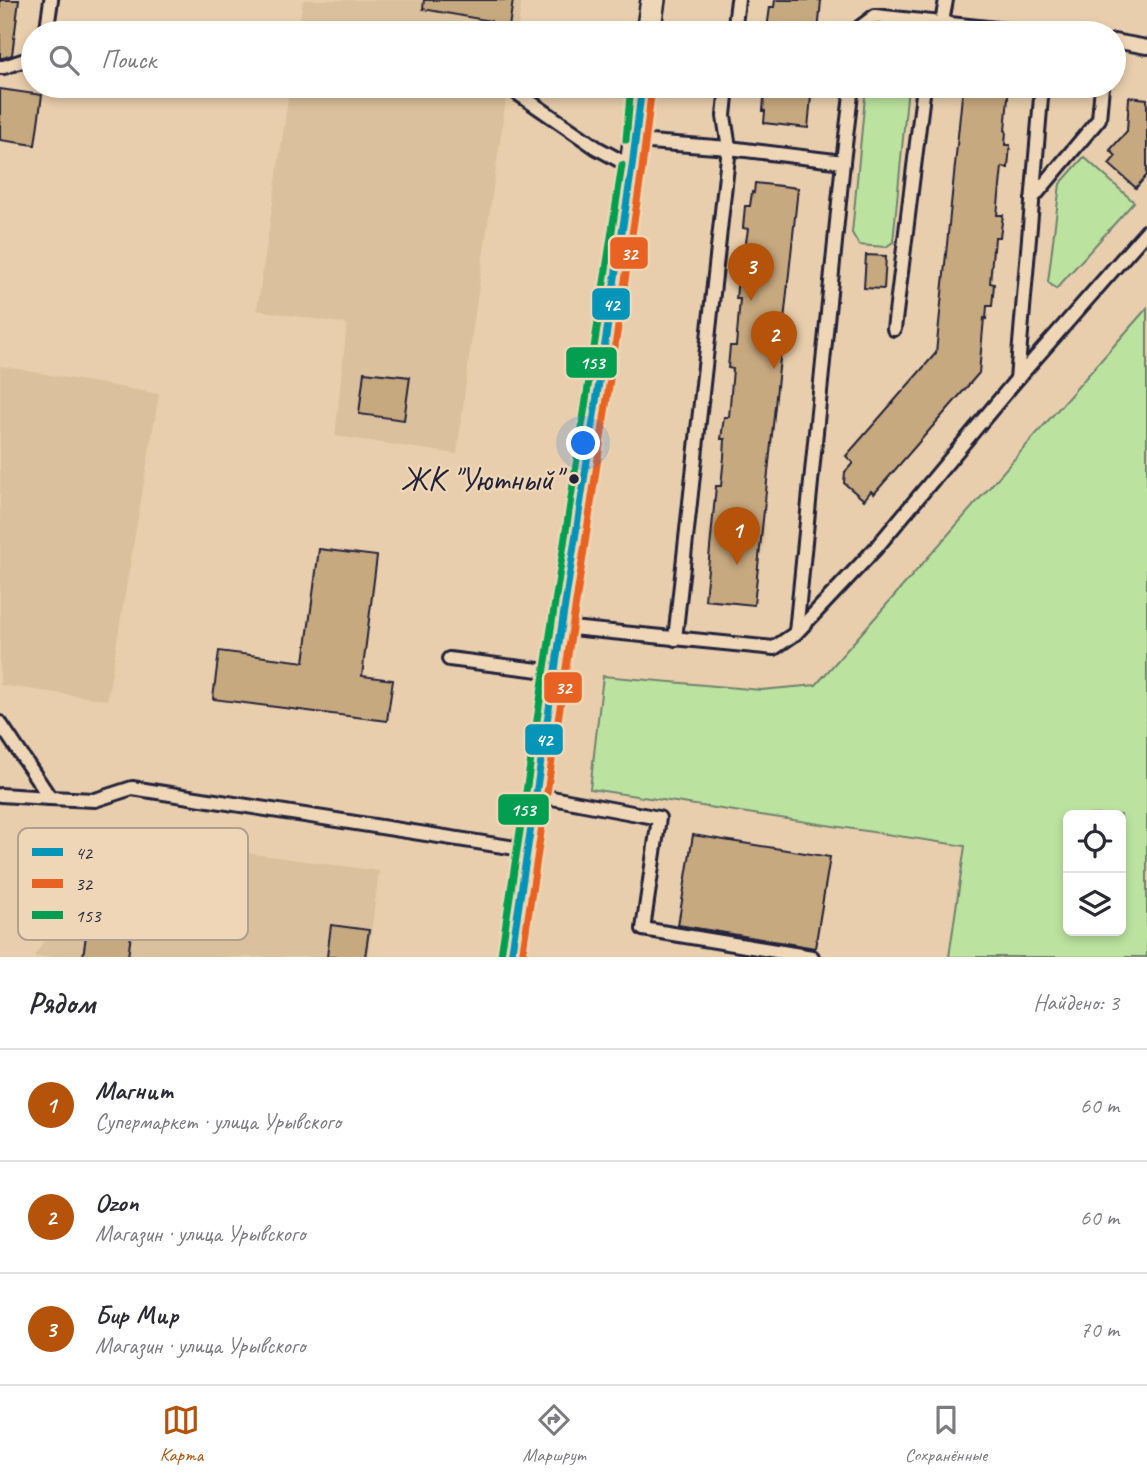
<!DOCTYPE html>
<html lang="ru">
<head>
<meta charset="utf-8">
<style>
  body { margin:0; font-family:Caveat,sans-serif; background:#f2f2f3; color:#2b2b33 }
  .controls { position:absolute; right:21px; bottom:21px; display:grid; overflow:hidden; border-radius:10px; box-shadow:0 4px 10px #0003 }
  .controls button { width:63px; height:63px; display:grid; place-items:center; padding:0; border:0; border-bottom:2px solid #e1e1e2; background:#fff; color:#2b2b33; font:35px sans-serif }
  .you { position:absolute; left:584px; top:444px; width:24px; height:24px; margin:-18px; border:5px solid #fff; border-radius:50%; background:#1a73e8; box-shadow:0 0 0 10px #1a73e833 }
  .badge { display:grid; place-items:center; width:46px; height:46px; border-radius:50%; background:#b45309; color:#fff; font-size:23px; font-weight:700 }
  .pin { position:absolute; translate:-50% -58px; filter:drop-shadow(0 2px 4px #0008) }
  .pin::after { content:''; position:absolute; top:37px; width:24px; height:21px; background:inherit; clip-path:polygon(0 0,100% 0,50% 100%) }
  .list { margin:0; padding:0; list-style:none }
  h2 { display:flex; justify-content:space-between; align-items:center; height:91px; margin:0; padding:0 28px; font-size:30px }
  h2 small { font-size:23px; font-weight:400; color:#7c7c81 }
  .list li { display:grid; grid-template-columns:46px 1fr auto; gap:21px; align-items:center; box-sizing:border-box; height:112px; padding:0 28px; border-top:2px solid #e1e1e2 }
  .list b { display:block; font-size:26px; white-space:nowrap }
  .list p { margin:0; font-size:23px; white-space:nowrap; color:#7c7c81 }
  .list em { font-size:23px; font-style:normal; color:#7c7c81 }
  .icon { flex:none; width:38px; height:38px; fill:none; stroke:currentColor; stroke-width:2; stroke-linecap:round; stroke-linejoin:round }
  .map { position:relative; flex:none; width:1147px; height:957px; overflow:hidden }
  .search { position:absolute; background:#fff; box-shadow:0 4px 10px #0003; left:21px; right:21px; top:21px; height:77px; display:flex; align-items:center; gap:18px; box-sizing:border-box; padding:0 24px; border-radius:38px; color:#7c7c81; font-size:26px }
  .sheet { height:427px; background:#fff }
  nav { display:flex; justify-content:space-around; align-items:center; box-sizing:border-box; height:98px; border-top:2px solid #e1e1e2; background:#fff; font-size:19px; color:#7c7c81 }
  nav a { display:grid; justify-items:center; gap:4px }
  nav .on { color:#b45309 }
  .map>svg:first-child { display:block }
  .built { fill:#dac09c }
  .green { fill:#bbe39f; stroke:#6e826d; stroke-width:2; fill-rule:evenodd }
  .building { fill:#c7a97f; stroke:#22223b; stroke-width:2 }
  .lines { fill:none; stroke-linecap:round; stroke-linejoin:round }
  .lane-casing { stroke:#22223b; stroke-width:18 }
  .street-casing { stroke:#22223b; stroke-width:28 }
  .lane { stroke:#eed6b6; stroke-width:12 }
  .street { stroke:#eed6b6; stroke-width:23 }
  .bus-1-casing { stroke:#eed6b6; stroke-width:12 }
  .bus-2-casing { stroke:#eed6b6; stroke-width:12 }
  .bus-3-casing { stroke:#eed6b6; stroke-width:12 }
  .bus-1 { stroke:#0595b8; stroke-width:7 }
  .bus-2 { stroke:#e86223; stroke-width:7 }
  .bus-3 { stroke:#029f50; stroke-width:7 }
  .bus-dot { fill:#22223b; stroke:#eed6b6; stroke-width:2.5 }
  .labels { text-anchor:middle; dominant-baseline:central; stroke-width:5; stroke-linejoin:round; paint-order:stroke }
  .bus-label { font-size:33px; fill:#22223b; stroke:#eed6b6; text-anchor:end }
  .key { fill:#eed6b6; stroke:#b1a091; stroke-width:2 }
  .key-label { font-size:19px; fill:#22223b }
  .line-badge { stroke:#eed6b6; stroke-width:2.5 }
  .badge-label { font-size:19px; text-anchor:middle; font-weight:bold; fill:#fff }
</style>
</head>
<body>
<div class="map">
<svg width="1147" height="957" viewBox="0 0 1147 957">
  <rect width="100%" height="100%" fill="#e8ceac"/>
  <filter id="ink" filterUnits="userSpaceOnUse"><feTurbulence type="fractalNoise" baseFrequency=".0143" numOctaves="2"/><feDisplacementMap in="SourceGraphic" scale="14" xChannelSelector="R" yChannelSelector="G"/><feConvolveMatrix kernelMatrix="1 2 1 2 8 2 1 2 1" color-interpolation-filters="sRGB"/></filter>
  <g filter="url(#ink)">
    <g class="built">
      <polygon points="303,0 522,0 517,33 298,33"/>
      <polygon points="290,86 508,86 473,327 457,454 335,436 347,324 257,310"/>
      <polygon points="0,366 159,394 107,700 0,685"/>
      <polygon points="82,831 379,871 368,957 34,957 69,900"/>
    </g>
    <g class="green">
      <polygon points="866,86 908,86 893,242 886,247 859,245 852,233"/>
      <polygon points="1084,157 1134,202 1056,289 1048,282 1060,184"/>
      <path d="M1147,308V957H949L965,846L590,789L603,676L761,690L816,685ZM1121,815V931H1068V815Z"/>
    </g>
    <g class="building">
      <polygon points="0,0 19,0 12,55 3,58 0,58"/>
      <polygon points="424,0 513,0 509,27 491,25 491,21 423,9"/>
      <polygon points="775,0 821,0 818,33 771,33 771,29 767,29 770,7 774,7"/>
      <polygon points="765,86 812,86 808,128 764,123 765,111 763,111"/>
      <polygon points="963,86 1009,86 1005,131 1006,131 1005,145 1010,145 1008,168 1002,167 997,215 1003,215 1000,237 995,237 994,250 993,249 990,283 994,284 992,306 987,306 986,319 984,318 979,373 874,494 871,491 864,500 844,483 845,472 853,463 846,456 936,353"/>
      <polygon points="0,89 42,95 35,145 0,140"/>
      <polygon points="1129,97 1147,99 1147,175 1136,188 1109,164 1116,156 1110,150 1127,131"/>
      <polygon points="755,183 798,188 754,605 705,600 716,486 721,486 724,457 725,439 721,439 724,417 729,417 733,369 728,368 730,346 736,346 740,299 736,299 738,277 743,277 746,242 748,229 743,228 745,206 750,206 752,192 754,193"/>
      <polygon points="866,255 886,256 884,289 864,288"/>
      <polygon points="364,372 410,377 404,420 359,414"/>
      <polygon points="319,549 377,556 362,676 393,680 387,721 213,699 219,651 304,662"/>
      <polygon points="693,835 830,857 815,948 678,925"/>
      <polygon points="90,906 134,912 128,957 83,957"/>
      <polygon points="331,925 369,930 365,957 327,957"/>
    </g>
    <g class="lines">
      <defs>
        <g id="lane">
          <polyline points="44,33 47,28 51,0"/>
          <polyline points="734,33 738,0"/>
          <polyline points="859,33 859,28 875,16 1034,33"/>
          <polyline points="940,33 946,0"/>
          <polyline points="1114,41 1147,47"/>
          <polyline points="0,67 4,67 31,58 33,53"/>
          <polyline points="495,86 513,90 597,148 632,167"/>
          <polyline points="636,141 729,148 843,162"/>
          <polyline points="1032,199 1099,119 1102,86"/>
          <polyline points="894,329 924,86"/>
          <polyline points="1017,379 1042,86"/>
          <polyline points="561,627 774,648 796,633 876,548 1017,379 1147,231"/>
          <polyline points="796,632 843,162 852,86"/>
          <polyline points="675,639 729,148 724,116 727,86"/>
          <polyline points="449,659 555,672"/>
          <polyline points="0,723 50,798 95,800 132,788 528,850"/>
          <polyline points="0,795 50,798"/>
          <polyline points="536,795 659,818 643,929 812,957"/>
        </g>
        <g id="street">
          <polyline points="648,33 653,0"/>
          <polyline points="511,957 632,167 642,86"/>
        </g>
      </defs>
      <use href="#lane" class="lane-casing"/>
      <use href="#street" class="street-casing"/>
      <use href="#lane" class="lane"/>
      <use href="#street" class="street"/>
      <defs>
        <polyline id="bus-1" points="511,957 632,167 642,86"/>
        <polyline id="bus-2" points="522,957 642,169 652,87"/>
        <g id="bus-3">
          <polyline points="626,140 631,86"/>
          <polyline points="501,955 622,165"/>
        </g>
      </defs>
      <use href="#bus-1" class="bus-1-casing"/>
      <use href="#bus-2" class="bus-2-casing"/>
      <use href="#bus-3" class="bus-3-casing"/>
      <use href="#bus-1" class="bus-1"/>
      <use href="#bus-2" class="bus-2"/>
      <use href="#bus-3" class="bus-3"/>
    </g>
  </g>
  <circle class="bus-dot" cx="574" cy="479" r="6"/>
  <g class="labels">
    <g class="bus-label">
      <text x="561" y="479">ЖК "Уютный"</text>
    </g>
  </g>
  <rect x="18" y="828" width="230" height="112" rx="10" class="key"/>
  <rect x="32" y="848" width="31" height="8" fill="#0595b8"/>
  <rect x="32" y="879" width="31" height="9" fill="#e86223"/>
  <rect x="32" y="911" width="31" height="8" fill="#029f50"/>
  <g class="key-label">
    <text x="75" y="859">42</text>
    <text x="75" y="890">32</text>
    <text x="75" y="922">153</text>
  </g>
  <g class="line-badge">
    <rect x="609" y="236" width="40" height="34" rx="7" fill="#e86223"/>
    <rect x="591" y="287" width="40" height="34" rx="7" fill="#0595b8"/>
    <rect x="565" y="346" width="53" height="33" rx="7" fill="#029f50"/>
    <rect x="543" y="671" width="40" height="33" rx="7" fill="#e86223"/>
    <rect x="524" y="723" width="40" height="33" rx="7" fill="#0595b8"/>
    <rect x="497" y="793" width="53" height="33" rx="7" fill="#029f50"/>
  </g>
  <g class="badge-label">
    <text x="629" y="260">32</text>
    <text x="611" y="311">42</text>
    <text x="592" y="369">153</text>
    <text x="563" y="694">32</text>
    <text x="544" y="746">42</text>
    <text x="523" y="816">153</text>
  </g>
</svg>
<div class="controls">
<button><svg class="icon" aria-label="locate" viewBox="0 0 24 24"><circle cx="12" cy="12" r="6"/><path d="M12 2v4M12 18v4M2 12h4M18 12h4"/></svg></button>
<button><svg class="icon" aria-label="layers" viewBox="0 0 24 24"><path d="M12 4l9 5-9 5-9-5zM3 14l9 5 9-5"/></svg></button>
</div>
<div class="you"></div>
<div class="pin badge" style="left:737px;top:565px">1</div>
<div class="pin badge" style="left:774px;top:369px">2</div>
<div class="pin badge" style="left:751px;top:301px">3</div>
<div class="search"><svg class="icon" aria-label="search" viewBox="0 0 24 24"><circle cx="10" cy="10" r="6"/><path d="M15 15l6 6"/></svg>Поиск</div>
</div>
<section class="sheet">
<h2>Рядом<small>Найдено: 3</small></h2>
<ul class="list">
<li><span class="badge">1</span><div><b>Магнит</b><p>Супермаркет · улица Урывского</p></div><em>60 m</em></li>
<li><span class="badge">2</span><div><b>Ozon</b><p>Магазин · улица Урывского</p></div><em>60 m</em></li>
<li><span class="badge">3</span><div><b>Бир Мир</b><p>Магазин · улица Урывского</p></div><em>70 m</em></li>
</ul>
</section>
<nav>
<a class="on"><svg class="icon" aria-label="map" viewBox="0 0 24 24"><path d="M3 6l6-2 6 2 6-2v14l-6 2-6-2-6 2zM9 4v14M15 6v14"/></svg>Карта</a>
<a><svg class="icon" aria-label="directions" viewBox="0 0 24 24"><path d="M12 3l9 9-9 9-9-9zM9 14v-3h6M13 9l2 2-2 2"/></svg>Маршрут</a>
<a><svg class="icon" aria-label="saved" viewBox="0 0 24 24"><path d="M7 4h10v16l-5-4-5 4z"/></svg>Сохранённые</a>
</nav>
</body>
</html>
